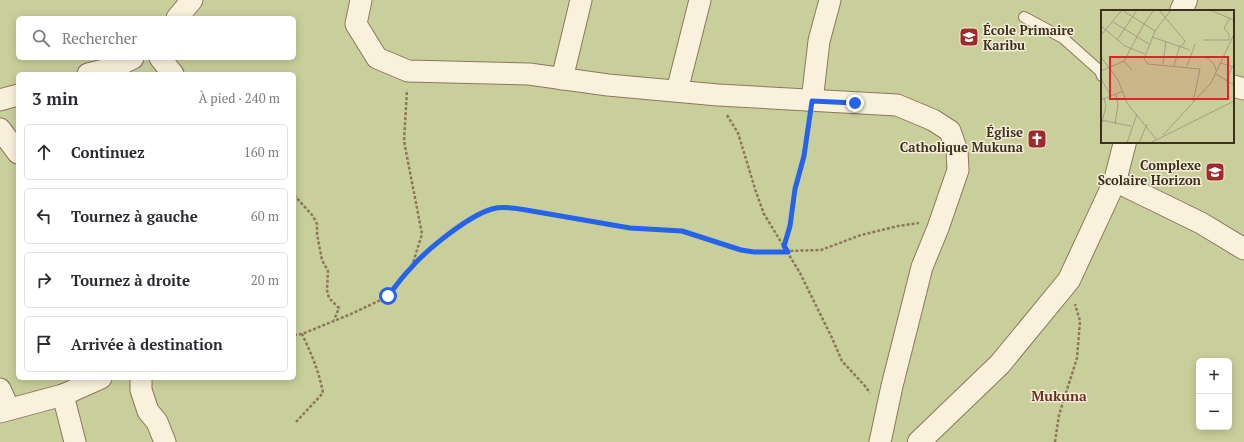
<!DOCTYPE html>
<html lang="fr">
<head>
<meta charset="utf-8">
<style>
  body { margin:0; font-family:"PT Serif",serif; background:#f7f7f7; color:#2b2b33 }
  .controls { position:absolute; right:12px; bottom:12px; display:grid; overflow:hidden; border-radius:6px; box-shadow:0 2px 10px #0003 }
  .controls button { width:36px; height:36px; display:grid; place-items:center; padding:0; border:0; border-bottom:1px solid #e1e1e2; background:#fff; color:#2b2b33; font:20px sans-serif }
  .stop { position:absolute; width:12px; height:12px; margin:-9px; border:3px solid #2563eb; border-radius:50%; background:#fff }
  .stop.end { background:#2563eb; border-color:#fff; box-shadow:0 1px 4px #0008 }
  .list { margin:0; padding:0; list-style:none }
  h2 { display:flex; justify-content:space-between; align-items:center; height:52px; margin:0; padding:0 16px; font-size:17px }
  h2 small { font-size:13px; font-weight:400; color:#7c7c81 }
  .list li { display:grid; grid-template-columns:26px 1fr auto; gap:12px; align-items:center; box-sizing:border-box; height:56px; margin:0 8px 8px; padding:0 8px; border:1px solid #e1e1e2; border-radius:6px }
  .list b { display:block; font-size:15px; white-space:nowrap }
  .list em { font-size:13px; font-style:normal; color:#7c7c81 }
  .icon { flex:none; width:22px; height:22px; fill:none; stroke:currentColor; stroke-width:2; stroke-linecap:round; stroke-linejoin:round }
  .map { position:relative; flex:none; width:1244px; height:442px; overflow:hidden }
  .search { position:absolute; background:#fff; box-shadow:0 2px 10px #0003; left:16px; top:16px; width:280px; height:44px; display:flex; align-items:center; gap:10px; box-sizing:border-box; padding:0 14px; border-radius:6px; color:#7c7c81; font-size:15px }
  .panel { position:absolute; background:#fff; box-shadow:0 2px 10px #0003; left:16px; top:72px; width:280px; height:308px; border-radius:6px }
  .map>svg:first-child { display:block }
  .green { fill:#c9cf9b; fill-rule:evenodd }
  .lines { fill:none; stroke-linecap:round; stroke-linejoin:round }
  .service-casing { stroke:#8d765c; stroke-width:12 }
  .minor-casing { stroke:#8d765c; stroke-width:23 }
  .tertiary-casing { stroke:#8d765c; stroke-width:24 }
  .path { stroke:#8d765c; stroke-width:2.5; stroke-dasharray:3 2; stroke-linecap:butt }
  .service { stroke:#faf1dc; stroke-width:10 }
  .minor { stroke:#faf1dc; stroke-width:21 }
  .tertiary { stroke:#faf1dc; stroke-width:22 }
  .route { stroke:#2563eb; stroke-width:5 }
  .labels { text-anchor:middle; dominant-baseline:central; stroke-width:3; stroke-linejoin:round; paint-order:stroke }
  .poi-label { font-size:13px; font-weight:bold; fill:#3d2e20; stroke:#f7eed8; text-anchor:end }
  .neighbourhood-label { font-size:14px; font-weight:bold; fill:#6b2e1e; stroke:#f7eed8 }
  .inset-road { fill:none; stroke:#a89b85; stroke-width:1 }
  .view { fill:#d62828; fill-opacity:0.15; stroke:#d62828; stroke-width:2 }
  .inset-edge { fill:none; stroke:#3d2e20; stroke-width:2 }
</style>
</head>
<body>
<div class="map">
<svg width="1244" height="442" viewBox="0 0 1244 442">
  <rect width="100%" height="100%" fill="#f0e4c8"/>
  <path class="green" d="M0,0H1244V442H0ZM1102,11H1233V142H1102ZM18,18H294V58H18ZM18,74H294V378H18ZM1199,361H1229V427H1199Z"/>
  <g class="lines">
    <defs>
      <polyline id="service" points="1024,17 1063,38 1100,71 1102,76"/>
      <g id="minor">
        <polyline points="361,0 356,24 377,58 408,71 529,74 608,85 718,95 897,105 933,120 950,131 957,151 958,170 938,228 922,267 892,386 880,442"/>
        <polyline points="177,18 192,0"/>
        <polyline points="160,58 173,74"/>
        <polyline points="88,74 113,68 133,58"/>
        <polyline points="562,79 581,0"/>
        <polyline points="1233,86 1244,89"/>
        <polyline points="677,91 700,0"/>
        <polyline points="0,100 18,95"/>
        <polyline points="812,101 819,41 830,0"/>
        <polyline points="0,129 18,153"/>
        <polyline points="1115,181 1201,223 1244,249"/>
        <polyline points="141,378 141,390 148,411 157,422 165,442"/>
        <polyline points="0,389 9,409"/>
        <polyline points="63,395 75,442"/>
        <polyline points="0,412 63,395 101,378"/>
      </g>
      <g id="tertiary">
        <polyline points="1181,11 1186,0"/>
        <polyline points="919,442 1000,364 1069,280 1115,181 1125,142"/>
      </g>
    </defs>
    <use href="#service" class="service-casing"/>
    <use href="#minor" class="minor-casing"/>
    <use href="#tertiary" class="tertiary-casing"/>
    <g class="path">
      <polyline points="727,115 738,133 756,192 764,214 800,273 832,338 842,361 865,386 870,393"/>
      <polyline points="294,195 313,216 317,224 317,234 322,260 328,271 327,290 329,298 339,308 334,320"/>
      <polyline points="784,246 790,226 795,189 801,168 809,119"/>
      <polyline points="410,268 439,242 472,218 493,209 513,208 630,228 682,231 741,250 754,252 821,250 861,235 898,226 919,223"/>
      <polyline points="294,335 302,334 351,314 389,296 412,266 422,234 404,141 407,90"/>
      <path d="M296,422L323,393C319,371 311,353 302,334"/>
      <polyline points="1055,442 1059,415 1077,358 1080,321 1075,304"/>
    </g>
    <use href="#service" class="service"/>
    <use href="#minor" class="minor"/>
    <use href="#tertiary" class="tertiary"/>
  </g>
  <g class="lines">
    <path class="route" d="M388,296C395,287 402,277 410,269C426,250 468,216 492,209C502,206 515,208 526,210L630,228L682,231L741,250L754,252H788L784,246L790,226L795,189L804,156L812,101L855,103"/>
  </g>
  <defs>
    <symbol id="school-square" viewBox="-11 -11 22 22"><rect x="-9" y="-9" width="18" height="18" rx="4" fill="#9e2a2b" stroke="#f7eed8"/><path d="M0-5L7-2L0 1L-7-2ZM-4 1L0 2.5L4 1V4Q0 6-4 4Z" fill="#fff"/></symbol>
    <symbol id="church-square" viewBox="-11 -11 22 22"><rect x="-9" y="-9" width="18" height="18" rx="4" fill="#9e2a2b" stroke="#f7eed8"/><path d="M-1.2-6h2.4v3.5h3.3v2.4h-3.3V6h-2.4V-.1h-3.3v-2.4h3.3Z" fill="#fff"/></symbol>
  </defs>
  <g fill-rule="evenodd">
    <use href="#school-square" x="958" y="26" width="22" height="22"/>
    <use href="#church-square" x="1026" y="128" width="22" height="22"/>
    <use href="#school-square" x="1204" y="161" width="22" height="22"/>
  </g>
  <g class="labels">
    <g class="poi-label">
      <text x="983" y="30" text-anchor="start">École Primaire<tspan x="983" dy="15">Karibu</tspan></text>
      <text x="1023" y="132">Église<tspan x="1023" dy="15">Catholique Mukuna</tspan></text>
      <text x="1201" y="165">Complexe<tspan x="1201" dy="15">Scolaire Horizon</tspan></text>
    </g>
    <g class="neighbourhood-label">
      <text x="1059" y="395">Mukuna</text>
    </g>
  </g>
  <g transform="translate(1101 10)">
    <rect width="133" height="133" fill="#f0e4c8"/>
    <path d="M0,0H133V133H0Z" fill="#c9cf9b"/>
    <path class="inset-road" d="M21,0L54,21M58,0L84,31L81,36M70,0L54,21L43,49L47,54L99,59L92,92M109,0L133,10M12,12L48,34M0,16L24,36L44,44M0,25L21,0M51,27L89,40M16,30L36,0M102,30H128V24L123,18L129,8M0,47L17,70L26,93L55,129M106,48L113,54L115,60M23,51L31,60M119,53L133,57M62,54L65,31M73,56L79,35M86,56L94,34M0,61L23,51L43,14L53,0M115,64L133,75M0,69L10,86M126,70L131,57M0,90L22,81M0,110L30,116M14,114L17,95L15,84M0,116L5,96L3,88M62,125L110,73L133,24M26,133L36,104M38,133L46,114M49,133L133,91"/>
    <path class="view" d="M9,47H127V89H9Z"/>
    <rect width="133" height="133" class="inset-edge"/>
  </g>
</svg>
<div class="controls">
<button>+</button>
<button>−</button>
</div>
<div class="stop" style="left:388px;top:296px"></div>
<div class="stop end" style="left:855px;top:103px"></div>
<div class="search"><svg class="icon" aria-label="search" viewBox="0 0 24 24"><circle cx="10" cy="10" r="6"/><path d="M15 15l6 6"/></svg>Rechercher</div>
<section class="panel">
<h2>3 min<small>À pied · 240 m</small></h2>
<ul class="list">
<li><svg class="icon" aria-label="ahead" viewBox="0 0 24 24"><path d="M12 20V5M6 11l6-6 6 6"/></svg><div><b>Continuez</b></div><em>160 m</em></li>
<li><svg class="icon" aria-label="left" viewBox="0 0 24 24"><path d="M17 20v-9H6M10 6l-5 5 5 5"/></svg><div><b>Tournez à gauche</b></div><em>60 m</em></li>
<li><svg class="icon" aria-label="right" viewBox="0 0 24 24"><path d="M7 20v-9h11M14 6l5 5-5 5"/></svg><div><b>Tournez à droite</b></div><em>20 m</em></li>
<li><svg class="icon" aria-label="arrive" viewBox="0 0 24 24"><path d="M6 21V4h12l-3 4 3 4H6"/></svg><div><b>Arrivée à destination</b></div></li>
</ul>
</section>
</div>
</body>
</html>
